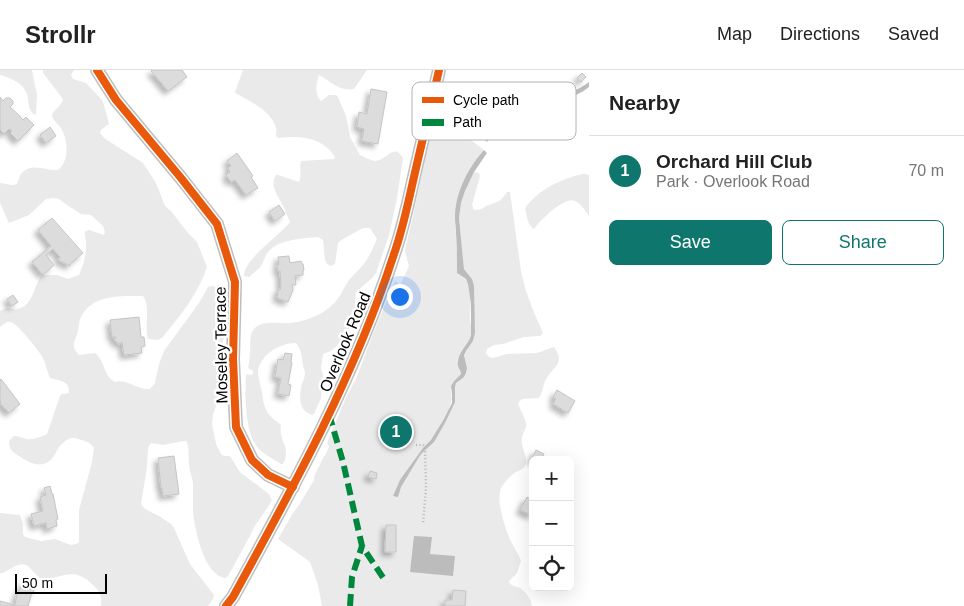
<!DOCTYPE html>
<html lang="en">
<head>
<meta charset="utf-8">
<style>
  body { margin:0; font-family:Helvetica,sans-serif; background:#f6f6f6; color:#222 }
  .controls { position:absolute; right:15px; bottom:15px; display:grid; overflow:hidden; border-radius:8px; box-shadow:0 5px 20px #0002 }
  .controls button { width:45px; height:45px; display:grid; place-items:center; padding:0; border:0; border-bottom:1px solid #e0e0e0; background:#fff; color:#222; font:25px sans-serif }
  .scale { position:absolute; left:15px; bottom:12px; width:92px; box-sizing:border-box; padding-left:5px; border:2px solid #000; border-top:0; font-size:14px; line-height:18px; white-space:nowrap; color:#000; -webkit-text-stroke:4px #fff; paint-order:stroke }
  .you { position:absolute; left:399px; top:226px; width:18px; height:18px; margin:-12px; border:4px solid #fff; border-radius:50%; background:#1a73e8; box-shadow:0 0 0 8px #1a73e833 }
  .badge { display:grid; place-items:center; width:32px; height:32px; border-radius:50%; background:#0f766e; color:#fff; font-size:16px; font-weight:700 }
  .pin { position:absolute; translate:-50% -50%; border:2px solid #fff; box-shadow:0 1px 5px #0006 }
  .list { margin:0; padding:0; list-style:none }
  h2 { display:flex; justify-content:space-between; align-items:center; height:65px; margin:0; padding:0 20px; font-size:21px }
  h2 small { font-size:16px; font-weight:400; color:#767676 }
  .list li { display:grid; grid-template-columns:32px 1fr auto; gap:15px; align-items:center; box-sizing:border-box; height:70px; padding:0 20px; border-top:1px solid #e0e0e0 }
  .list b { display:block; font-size:19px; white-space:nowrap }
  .list p { margin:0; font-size:16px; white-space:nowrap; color:#767676 }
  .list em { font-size:16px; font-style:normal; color:#767676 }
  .actions { display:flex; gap:10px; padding:15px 20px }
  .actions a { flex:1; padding:11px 0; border:1px solid #0f766e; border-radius:8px; text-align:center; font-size:18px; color:#0f766e }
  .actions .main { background:#0f766e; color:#fff }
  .icon { flex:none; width:28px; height:28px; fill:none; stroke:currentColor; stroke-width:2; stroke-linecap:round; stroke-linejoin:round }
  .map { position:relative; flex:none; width:589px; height:536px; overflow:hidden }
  header { display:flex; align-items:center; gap:30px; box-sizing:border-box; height:70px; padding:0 25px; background:#fff; border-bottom:1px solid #e0e0e0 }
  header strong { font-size:24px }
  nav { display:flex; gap:28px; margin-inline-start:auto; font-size:18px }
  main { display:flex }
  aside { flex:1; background:#fff }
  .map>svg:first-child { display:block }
  .green { fill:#eaeaea }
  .water { fill:#bcbcbc }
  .building { fill:#dcdcdc; stroke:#c5c5c5; filter:url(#shadow) }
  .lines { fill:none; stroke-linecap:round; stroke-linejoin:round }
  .path { stroke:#b8b8b8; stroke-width:2.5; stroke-dasharray:1 2.5; stroke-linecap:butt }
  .minor { stroke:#bebebe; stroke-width:14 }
  .quiet { stroke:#00873e; stroke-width:6; stroke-dasharray:12 6; stroke-linecap:butt }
  .cycleway-casing { stroke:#fff; stroke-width:11 }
  .cycleway { stroke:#e8590c; stroke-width:8 }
  .labels { text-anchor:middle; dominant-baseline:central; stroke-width:5; stroke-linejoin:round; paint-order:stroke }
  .street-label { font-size:16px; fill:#000; stroke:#fff }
  .key { fill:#fff; stroke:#b2b2b2; stroke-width:1 }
  .key-label { font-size:14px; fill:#000 }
</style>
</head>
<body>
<header>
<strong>Strollr</strong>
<nav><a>Map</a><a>Directions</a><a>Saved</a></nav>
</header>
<main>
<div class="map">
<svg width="589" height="536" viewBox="0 0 589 536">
  <defs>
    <filter id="shadow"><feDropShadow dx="-4" dy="4" stdDeviation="2.5" flood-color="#0004"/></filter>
  </defs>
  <rect width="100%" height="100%" fill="#fff"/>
  <g class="green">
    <path d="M0,0H32L37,25L36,45C25,40 31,28 25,20C21,12 8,7 0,5Z"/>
    <path d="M43,0H74L71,5L73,9L86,13L102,30L104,35L109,54L101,60L100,63L104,68L143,93L156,113L165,136L171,141L188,163L197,172L207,197C198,224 180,246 162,268L158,270L148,269C144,255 151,237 143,226C122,226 94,224 82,245C79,250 79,255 78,260C76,272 69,274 79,285L95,283C105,290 103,306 115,312C126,308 138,320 150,319L155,313L159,294L164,281L199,233L208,217L213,216L217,218L220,244L224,252L225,258L224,268L220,280L219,326L213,345L212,354L216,374L221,384L224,386H230L240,402L269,424L272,430L268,437L256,454L244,477L228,506L226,508C204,507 194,457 193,440C193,431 193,422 193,413C192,406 189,400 189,394C188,387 190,377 186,371H184L163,375L151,373L148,378L147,397L141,434L145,439L159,446L171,454L174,458L190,494L214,525L213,529L208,536H101C102,526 100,521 93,515C73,495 63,509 41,509C38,507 28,495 26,495C19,492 9,500 3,503H0V443L20,445L23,454V464L25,467L41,471L55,469L71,475L76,474L79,472V440L92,392L94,378C90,373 87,371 81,370C80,369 74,368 73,368C69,368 66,370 63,373C58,377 57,381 54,386C44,400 31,394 19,386C13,382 9,380 9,371L14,366C19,366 22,368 26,369C33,370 41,367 47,364L60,326L62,324L69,323C70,310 59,311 50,308C47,301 46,295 43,288C39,281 18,254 11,252C6,251 3,255 0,257V241L6,238C9,238 13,240 17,239C34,236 33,216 42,205H57L68,209L79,205C83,196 87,183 86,173C86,168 84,166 85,161L89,160L104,165L105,162L103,156L91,145L81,144L67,135L59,129L53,128L46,129L29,145L9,153L0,133V113L12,115L17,114C19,110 19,105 22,103C32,92 46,101 58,100C70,90 68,70 61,58C58,54 53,51 52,45C54,39 62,36 63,29L43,3Z"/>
    <path d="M243,0H367L354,19C339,22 331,11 319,5C316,15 314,23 321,31L329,25H336L338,27L346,46L350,67L360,85C364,87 370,90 375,91C387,91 393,72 403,88L397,128L389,165L376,203L372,208L356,222L354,245L351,256L337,276L331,281L323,284L321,298L323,305L321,328L314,344L312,345C298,341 299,326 302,314C303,311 305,307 305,303C305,300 303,298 303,295C302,287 301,279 296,273C279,273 260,285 258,302C258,309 261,315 262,322C263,327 263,333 265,337C267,345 275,350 281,355C278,372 292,376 283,394H281C274,389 264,385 258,378C244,361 245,325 246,304L251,305L253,304V301L248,298C249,293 250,287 250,282C251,274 248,264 256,257C266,250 279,254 290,253C309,251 328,243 339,227C343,221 345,215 349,210C353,205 358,201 362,196C369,188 373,178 377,169L370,158H363L343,169L338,173L335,194L331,196L327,194L325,190L323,170L318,167C304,168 278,170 269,181C265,185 264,191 261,196C258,200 253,203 249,207L244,206C244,189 279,166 290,152C287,146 285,139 281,132C276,123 270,115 276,105H278L299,112C302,105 299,97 301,91L334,89L335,87C323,67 299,65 278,68L276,66C276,64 277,59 276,58C272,42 250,31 237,24L235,22Z"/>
    <path d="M440,48L443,49L484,80L478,87L462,117L456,138L455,149L458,204C461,206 465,208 467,211C473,222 470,238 470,250C471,255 472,260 471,265C470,274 461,279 459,289C458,295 461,299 461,304C457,308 452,312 451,317C450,325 454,329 449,338L450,341C452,336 455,330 455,324C456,314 453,313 464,307L467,298L464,285L466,281L473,271L475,263L472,209L464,199L459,148L461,133L465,121L474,102L479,103L480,106L472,135L474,140C479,140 482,139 486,136C498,131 499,134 507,122H510L521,201L526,221L533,240L543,263L540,266L524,267L503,274L494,275L487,279L486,283L489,287L493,288L507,284L537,283L554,277C566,294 554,295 546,309C543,315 543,322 539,328L522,329L518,333C520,340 525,347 526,354C527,359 522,363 522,369C520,377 529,386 525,395C524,399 520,400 516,402C510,406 501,415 500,422C497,436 507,465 514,477C516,482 520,486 521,491L517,503L510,510L509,512C512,517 515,516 520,518C526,522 531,529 532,536H322L318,515L310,492L278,469L293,443L299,435L314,410V407L324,386H325L329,377L327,373L347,325L356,309L374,261L395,211L397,212L400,216L409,196L405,181L406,175L413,146L432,58L436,49Z"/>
    <path d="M583,104L589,105V146C585,141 581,133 575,131C564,126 540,151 534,159C527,155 527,145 525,138C539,119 561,109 583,104Z"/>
  </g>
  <g class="water">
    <path d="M589,12V17C572,31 550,32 529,29C522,27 514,25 506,25C499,26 491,32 488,39C498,56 497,55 487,72L484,69L491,59L493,54L485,38L486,37C490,30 498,21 506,20C514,18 522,22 529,24C550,28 572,25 589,12Z"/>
    <path d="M484,80L487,83L474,102L465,121L461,133L459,148L464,199L472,209L474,216L475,263L473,271L466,281L464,285L467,298L466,303L464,307L456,313L455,317V332L445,353L434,372L422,383L419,387L401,417L398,427L393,426L400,410L423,378L431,370L444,349L452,333V325L451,316L454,311L461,304C461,301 459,299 458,296C456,283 469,275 471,265V234L468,214L466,209L457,203C457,190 457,176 456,163C456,158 455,153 455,148C455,123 468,98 484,80Z"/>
    <polygon points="414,466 432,467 430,484 455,486 453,506 410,502"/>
  </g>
  <g class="building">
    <polygon points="152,0 182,0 187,7 168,21 151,1"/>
    <polygon points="582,3 586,7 581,12 577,8"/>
    <polygon points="371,19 387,22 378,74 362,71 364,59 357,57 359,42 367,44"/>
    <polygon points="0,27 3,31 6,28 10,28 13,31 13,34 10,37 21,47 20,47 23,50 26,47 34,55 18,71 10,63 12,61 9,59 4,64 0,60"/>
    <polygon points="50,57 56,66 46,73 40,65"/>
    <polygon points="237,83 253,106 251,107 258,118 246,125 235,110 231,112 226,105 230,102 228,98 231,96 227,91"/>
    <polygon points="279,135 285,144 275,151 269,142"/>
    <polygon points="52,148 83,183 70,194 70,196 58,190 60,187 53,179 46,185 54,195 43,205 32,192 51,176 38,160"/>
    <polygon points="289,186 290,193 301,191 302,194 303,194 304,200 303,201 303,205 295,206 296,215 292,215 293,220 288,232 277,228 278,223 277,223 278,220 280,220 281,216 280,201 278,201 277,195 279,195 278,187"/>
    <polygon points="13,225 18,232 12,236 7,229"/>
    <polygon points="139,247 141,267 144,267 145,276 141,277 142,283 124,285 122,272 119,274 114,270 116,267 112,267 110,250"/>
    <polygon points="285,283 292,284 291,292 292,293 288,314 291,315 289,326 278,324 281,308 275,307 278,289 283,290"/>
    <polygon points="1,309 20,334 9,343 0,333 1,332 0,331 0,310"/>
    <polygon points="557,320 575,331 568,343 553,334 556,329 553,327"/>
    <polygon points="536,380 544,384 541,390 533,391 531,390"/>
    <polygon points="174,386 179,424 163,426 162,418 161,418 158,388"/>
    <polygon points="370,401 377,403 376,409 368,407"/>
    <polygon points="50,416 52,424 53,424 58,449 56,450 57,456 47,459 46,453 34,456 31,444 43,441 40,427 46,425 44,418"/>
    <polygon points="527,427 533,431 533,446 520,440"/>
    <polygon points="386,455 396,455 396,482 385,482"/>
    <polygon points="25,510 36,517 31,526 28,536 0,536 0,531 15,535 17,524"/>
    <polygon points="453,520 466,521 465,536 445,536 445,530 452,530"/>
  </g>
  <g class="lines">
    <polyline class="path" points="416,375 423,375 425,377 426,418 423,454"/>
    <g class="minor">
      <polyline points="97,0 116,30 181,108 217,154 235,212 233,289 236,357 252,390 268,405 293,417"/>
      <path d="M226,536L233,527C294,416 355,305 394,184C403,159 408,133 414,107C422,71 431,36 439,0"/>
    </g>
    <g class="quiet">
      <polyline points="329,344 343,392 362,476 386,512"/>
      <polyline points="350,536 352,507 362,476"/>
    </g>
    <defs>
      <g id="cycleway">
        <polyline points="97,0 116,30 181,108 217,154 235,212 233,289 236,357 252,390 268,405 293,417"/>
        <path d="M226,536L233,527C294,416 355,305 394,184C403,159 408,133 414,107C422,71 431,36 439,0"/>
      </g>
    </defs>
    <use href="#cycleway" class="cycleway-casing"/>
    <use href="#cycleway" class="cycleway"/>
  </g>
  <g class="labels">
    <g class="street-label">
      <text transform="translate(345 272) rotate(-67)">Overlook Road</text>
      <text transform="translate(221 275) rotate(-91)">Moseley Terrace</text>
    </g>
  </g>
  <rect x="412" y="12" width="164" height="58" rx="8" class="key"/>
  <rect x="422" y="27" width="22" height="6" fill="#e8590c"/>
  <rect x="422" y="49" width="22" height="7" fill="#00873e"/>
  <g class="key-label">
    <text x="453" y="35">Cycle path</text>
    <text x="453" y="57">Path</text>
  </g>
</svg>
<div class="controls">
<button>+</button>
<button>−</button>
<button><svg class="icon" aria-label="locate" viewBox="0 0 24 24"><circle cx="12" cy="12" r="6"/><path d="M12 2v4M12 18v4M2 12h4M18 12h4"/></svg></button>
</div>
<div class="scale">50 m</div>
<div class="you"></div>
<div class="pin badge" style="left:396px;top:362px">1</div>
</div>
<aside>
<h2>Nearby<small></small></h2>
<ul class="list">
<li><span class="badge">1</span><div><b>Orchard Hill Club</b><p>Park · Overlook Road</p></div><em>70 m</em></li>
</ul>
<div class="actions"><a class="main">Save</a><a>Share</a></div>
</aside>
</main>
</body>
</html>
